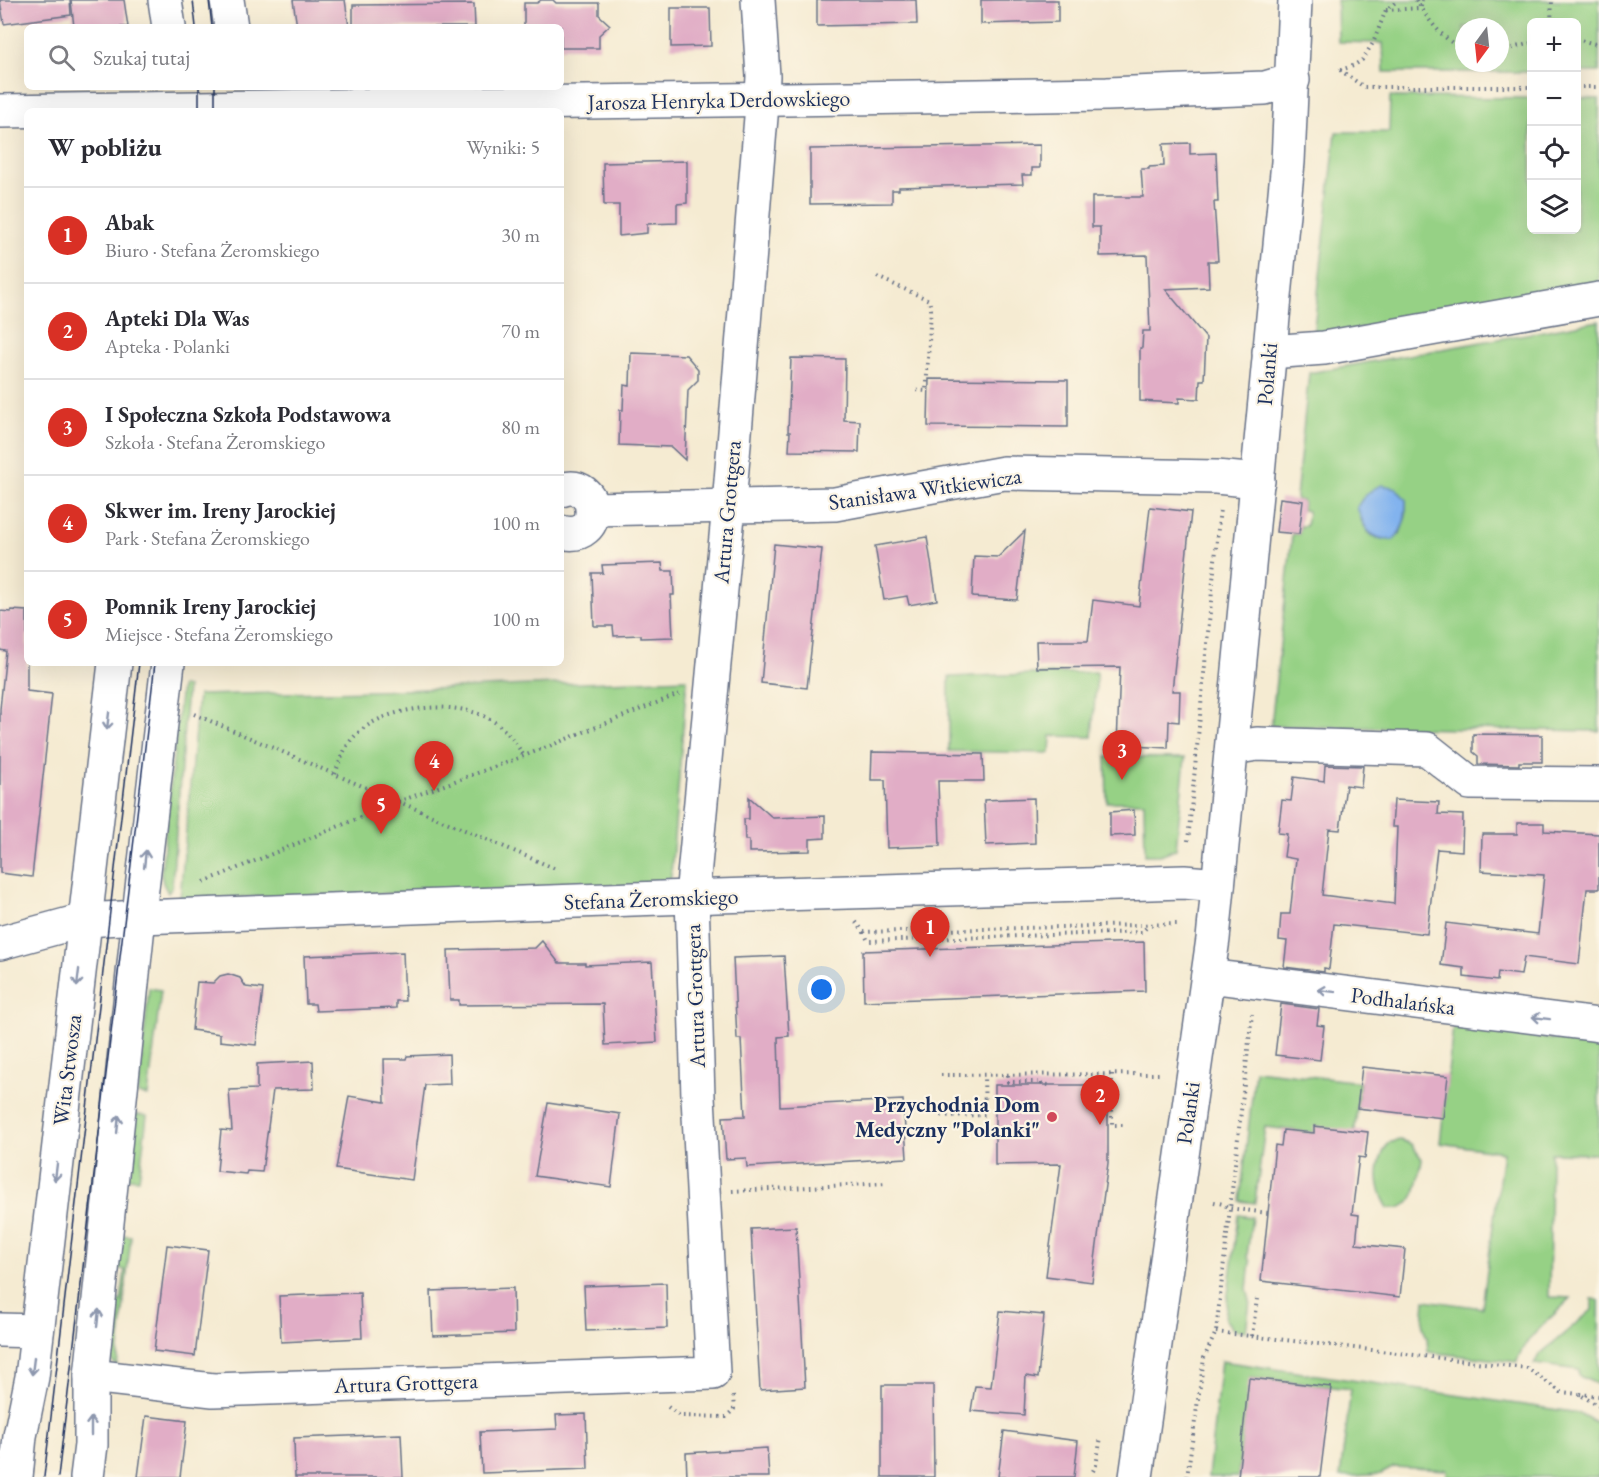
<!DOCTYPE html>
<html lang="pl">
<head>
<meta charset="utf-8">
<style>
  body { margin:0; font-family:"EB Garamond",serif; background:#f2f2f3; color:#2b2b33 }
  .controls { position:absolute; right:18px; top:18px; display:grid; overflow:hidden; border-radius:9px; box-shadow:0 6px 24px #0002 }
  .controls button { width:54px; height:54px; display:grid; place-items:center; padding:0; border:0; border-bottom:2px solid #e1e1e2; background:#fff; color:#2b2b33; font:30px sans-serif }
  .compass { position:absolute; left:1455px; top:18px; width:54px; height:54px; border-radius:50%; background:#fff; box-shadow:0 6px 24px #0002; rotate:195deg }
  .you { position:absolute; left:822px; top:990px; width:21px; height:21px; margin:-15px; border:4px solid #fff; border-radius:50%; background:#1a73e8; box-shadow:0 0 0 9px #1a73e833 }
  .badge { display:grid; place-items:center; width:39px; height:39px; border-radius:50%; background:#d93025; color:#fff; font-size:20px; font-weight:700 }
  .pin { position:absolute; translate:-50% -50px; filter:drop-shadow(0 2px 3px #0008) }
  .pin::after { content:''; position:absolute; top:32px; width:21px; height:18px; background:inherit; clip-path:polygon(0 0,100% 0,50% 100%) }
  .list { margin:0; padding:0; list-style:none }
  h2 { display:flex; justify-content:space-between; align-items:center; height:78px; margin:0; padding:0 24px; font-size:26px }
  h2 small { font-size:20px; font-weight:400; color:#7c7c81 }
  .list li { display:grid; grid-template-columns:39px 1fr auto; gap:18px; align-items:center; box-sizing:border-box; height:96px; padding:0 24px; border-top:2px solid #e1e1e2 }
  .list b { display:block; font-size:22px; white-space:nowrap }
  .list p { margin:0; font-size:20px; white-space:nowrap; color:#7c7c81 }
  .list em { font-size:20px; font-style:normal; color:#7c7c81 }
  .icon { flex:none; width:33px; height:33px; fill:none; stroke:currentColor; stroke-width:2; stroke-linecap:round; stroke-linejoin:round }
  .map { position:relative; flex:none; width:1599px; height:1477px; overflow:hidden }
  .search { position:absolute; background:#fff; box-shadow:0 6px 24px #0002; left:24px; top:24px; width:540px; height:66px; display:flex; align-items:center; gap:15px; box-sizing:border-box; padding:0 21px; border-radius:9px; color:#7c7c81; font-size:22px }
  .panel { position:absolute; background:#fff; box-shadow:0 6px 24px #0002; left:24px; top:108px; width:540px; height:558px; border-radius:9px }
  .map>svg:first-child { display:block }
  .green { fill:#96d185; stroke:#588072; stroke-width:1.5; fill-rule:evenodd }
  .water { fill:#82b3ee; stroke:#4e71a6; stroke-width:1.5 }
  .building { fill:#e1adc6 }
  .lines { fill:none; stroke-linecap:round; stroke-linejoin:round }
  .minor-casing { stroke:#677187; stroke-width:36 }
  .path { stroke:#677187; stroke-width:4; stroke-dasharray:1.5 4.5; stroke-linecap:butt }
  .minor { stroke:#fff; stroke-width:33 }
  .tram { stroke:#1b2f5e; stroke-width:1.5 }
  .oneway { stroke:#8d97ae }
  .poi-dot { fill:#d1495b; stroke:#fcf5e5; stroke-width:2 }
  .labels { text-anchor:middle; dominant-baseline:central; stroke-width:4.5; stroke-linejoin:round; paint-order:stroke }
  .street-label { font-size:22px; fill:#1b2f5e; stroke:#fcf5e5 }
  .poi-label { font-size:22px; font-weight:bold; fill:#1b2f5e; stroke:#fcf5e5; text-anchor:end }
</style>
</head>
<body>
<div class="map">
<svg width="1599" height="1477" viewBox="0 0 1599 1477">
  <rect width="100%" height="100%" fill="#fcf5e5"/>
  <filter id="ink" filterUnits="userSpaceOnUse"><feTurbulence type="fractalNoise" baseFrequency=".0167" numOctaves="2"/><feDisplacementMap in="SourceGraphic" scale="12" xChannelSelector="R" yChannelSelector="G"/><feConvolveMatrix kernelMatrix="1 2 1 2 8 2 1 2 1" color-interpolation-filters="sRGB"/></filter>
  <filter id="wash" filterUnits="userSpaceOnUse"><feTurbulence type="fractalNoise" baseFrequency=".008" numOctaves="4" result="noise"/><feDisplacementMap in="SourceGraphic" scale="24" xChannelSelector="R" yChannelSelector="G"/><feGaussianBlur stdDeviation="1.35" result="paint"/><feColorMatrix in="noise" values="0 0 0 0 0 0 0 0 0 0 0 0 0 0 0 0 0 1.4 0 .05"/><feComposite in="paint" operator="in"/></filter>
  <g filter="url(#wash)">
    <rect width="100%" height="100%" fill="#f5ebd2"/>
    <g class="green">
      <path d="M1337,0H1599V72H1577L1576,22H1532L1531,72H1384L1383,43L1338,42ZM1464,27H1500V63H1464Z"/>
      <polygon points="1390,97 1531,98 1532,230 1576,230 1577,98 1599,99 1599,287 1313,337 1336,132 1389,132"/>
      <path d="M1599,321V731L1271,726L1292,536L1293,534H1299L1300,526H1306L1308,511L1302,510L1303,501L1297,500L1296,497L1309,373ZM1406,500V516L1400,534L1377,538L1369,534L1361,520Z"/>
      <polygon points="1097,672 1092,737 1051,736 1050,753 949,751 949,677"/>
      <polygon points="687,679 670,886 180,899 198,695 375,691"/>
      <polygon points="181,686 187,687 172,886 168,893 163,883 161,874"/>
      <polygon points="1106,757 1185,758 1176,849 1160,855 1145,855 1144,802 1107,802"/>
      <polygon points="149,988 161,990 148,1096 138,1094"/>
      <path d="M1453,1027L1599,1045V1154L1551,1153L1549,1297L1571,1298C1556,1314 1521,1341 1517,1362L1428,1352L1427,1338L1423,1327L1425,1300L1482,1308L1503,1152L1440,1143Z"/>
      <polygon points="1255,1070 1360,1082 1354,1137 1315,1126 1314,1133 1265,1127 1255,1203 1240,1201"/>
      <polygon points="135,1114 147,1116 139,1179 128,1178"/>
      <path d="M1400,1140L1411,1144L1422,1159C1419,1180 1417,1212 1388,1208C1374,1185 1375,1165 1388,1143Z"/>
      <polygon points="1238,1215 1252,1217 1247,1256 1250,1262 1247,1289 1250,1301 1246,1331 1233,1329 1225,1319"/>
      <polygon points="120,1235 131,1236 117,1367 108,1357 113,1301 121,1301 125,1270 117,1268"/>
      <polygon points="1592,1299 1599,1300 1599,1385 1579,1376 1579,1370 1534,1364 1539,1355 1592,1310"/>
      <polygon points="1221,1361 1579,1413 1599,1424 1599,1477 1447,1477 1447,1470 1394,1467 1381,1474 1340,1477 1351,1389 1250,1378 1238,1477 1208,1477"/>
    </g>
    <path class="water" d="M1382,485L1396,488L1406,500C1406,515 1405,529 1393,540C1369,540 1364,528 1357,507C1363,496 1370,489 1382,485Z"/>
    <g id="blocks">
      <g class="building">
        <polygon points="0,0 70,0 71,15 4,24"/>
        <polygon points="71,0 124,0 128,27 74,27"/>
        <polygon points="293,0 345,0 349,27 297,27"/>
        <polygon points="541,0 553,0 556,3 599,3 599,15 610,25 599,35 599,48 561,48 561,27 524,27 524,3 537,3"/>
        <polygon points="817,0 916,0 917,24 817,26"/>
        <polygon points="981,0 1058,0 1058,22 981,24"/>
        <polygon points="474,4 475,27 353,27 353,5"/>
        <polygon points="671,8 710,8 711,46 671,47"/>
        <polygon points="1190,143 1190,154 1216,153 1218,202 1214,202 1218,261 1208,261 1209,287 1165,289 1206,338 1204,380 1200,380 1199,399 1179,398 1179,403 1140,401 1140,348 1142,348 1143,331 1150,331 1147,255 1100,256 1100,227 1092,227 1092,197 1143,197 1141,169 1149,169 1149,167 1164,166 1163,144"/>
        <polygon points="1040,145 1040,168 1032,168 1032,175 1022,175 1023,184 899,187 899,190 892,190 892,203 810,204 810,149"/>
        <polygon points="687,161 687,203 677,204 677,223 647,224 647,233 619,236 619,205 604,205 603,163"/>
        <polygon points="631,353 686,355 698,369 698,380 688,390 685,460 671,447 619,445 620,410 623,410 624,385 630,386"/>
        <polygon points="791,358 845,359 844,420 860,421 859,452 789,451 790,432 788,432"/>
        <polygon points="929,379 1068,380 1068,427 928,426"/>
        <polygon points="1280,498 1303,501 1299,534 1276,532"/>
        <polygon points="1150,507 1191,512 1172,691 1180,691 1179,722 1169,721 1168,748 1117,745 1120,667 1037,668 1036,641 1088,641 1093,600 1139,606"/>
        <polygon points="1025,531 1017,600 972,597 974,556 998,557"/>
        <polygon points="927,537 937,600 909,605 907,596 884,600 875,546"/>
        <polygon points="774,544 822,549 807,688 761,683"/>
        <polygon points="662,563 663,571 673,571 674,595 671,595 673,637 641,638 641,635 614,636 613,626 594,626 592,573 603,573 602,565"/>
        <polygon points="11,610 27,611 27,691 52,694 32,877 0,873 0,709 6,651 0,650 0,611 11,612"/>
        <polygon points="1473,734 1542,735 1542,762 1519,762 1519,765 1478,764 1478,756 1473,752"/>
        <polygon points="872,752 983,754 984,781 938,781 940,846 887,848 885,780 871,780"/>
        <polygon points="1325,765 1363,766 1361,787 1346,785 1340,830 1329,829 1322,895 1394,904 1397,827 1392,827 1394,800 1439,802 1438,814 1463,815 1462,851 1437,849 1427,934 1334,924 1329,969 1324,968 1324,972 1284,967 1287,941 1279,940 1281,914 1290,914 1296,859 1284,857 1287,834 1278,833 1282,800 1291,801 1294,777 1324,781"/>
        <polygon points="749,797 773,818 825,816 825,838 810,839 810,851 749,852 749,840 745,840 744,819 749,819"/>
        <polygon points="1034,798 1035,843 986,845 984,800"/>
        <polygon points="1134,810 1135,835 1110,836 1110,812"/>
        <polygon points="1517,823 1544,823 1544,831 1599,834 1599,889 1587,889 1579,964 1524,957 1521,975 1498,972 1497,981 1464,977 1464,968 1441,965 1446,923 1538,934 1544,875 1481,871 1482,834 1517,834"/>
        <polygon points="542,941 559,963 585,963 585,965 652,962 657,1042 605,1045 603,1004 459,1005 459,1000 450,1000 448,950 535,948"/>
        <polygon points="1144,942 1145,991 864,1001 863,951"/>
        <polygon points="403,952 405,1001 396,1001 396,1008 316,1011 315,1004 306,1004 304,956"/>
        <polygon points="784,956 789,1036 778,1037 780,1106 903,1100 907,1158 747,1167 746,1158 726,1159 723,1117 745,1116 741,1039 737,1039 733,958"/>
        <polygon points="228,974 240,978 246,987 263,989 256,1045 220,1041 220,1034 192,1030 197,982 213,983 220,976"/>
        <polygon points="1281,1004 1319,1009 1317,1025 1324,1026 1320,1060 1275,1055"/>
        <polygon points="449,1054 450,1084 425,1085 412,1180 336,1169 349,1096 385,1102 384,1059 406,1059 407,1056"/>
        <polygon points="313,1061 314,1089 273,1090 262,1172 247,1171 246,1174 217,1171 221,1130 232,1131 229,1090 257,1089 257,1064"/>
        <polygon points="1362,1067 1448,1076 1443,1118 1357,1108"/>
        <polygon points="995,1085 1108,1085 1108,1163 1092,1282 1046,1276 1061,1164 995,1165"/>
        <polygon points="548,1103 620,1114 611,1187 535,1176"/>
        <polygon points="1314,1126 1368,1132 1365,1158 1359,1157 1352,1214 1359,1215 1356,1244 1405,1249 1400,1297 1261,1281 1275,1145 1281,1146 1283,1130 1314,1133"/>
        <polygon points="796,1227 805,1387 760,1390 751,1229"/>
        <polygon points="167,1245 208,1250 195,1356 154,1351"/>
        <polygon points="666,1283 667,1328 586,1331 584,1286"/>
        <polygon points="513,1288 514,1333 433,1336 431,1291"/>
        <polygon points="360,1293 362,1338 281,1342 279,1296"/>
        <polygon points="1000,1311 1044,1315 1038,1378 1026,1376 1024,1415 971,1411 975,1386 991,1387"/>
        <polygon points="1249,1378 1331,1387 1320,1477 1238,1477"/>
        <polygon points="882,1385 933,1385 934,1477 882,1477"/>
        <polygon points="586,1414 588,1469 482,1473 480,1432 557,1429 556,1415"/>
        <polygon points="146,1416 187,1421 180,1477 138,1477"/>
        <polygon points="1004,1431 1078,1441 1074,1477 998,1477"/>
        <polygon points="401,1434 403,1477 295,1477 294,1438"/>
        <polygon points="767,1448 769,1477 687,1477 686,1453"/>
      </g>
    </g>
  </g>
  <g filter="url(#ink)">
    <use href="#blocks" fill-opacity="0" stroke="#677187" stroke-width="1.5"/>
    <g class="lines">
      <defs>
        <g id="minor">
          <polyline points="165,0 169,27"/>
          <polyline points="227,0 231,27"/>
          <polyline points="0,111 1107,94 1265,88 1293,80"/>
          <polyline points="1269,352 1324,348 1599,299"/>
          <path d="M561,490C600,476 605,544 561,532"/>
          <polyline points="593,509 835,504 1004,473 1216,477 1258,481"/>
          <polyline points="1232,748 1257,744 1427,749 1470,783 1599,784"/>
          <polyline points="0,943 84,920 140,917 717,896 1184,882 1218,885"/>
          <polyline points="1208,976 1599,1025"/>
          <polyline points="0,1330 37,1331"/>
          <polyline points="91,1376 213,1390 713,1373 698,1097 692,897 729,505 761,117 763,76 758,0"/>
          <polyline points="16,1477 20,1436 32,1377 115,663"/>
          <polyline points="87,1477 91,1445 91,1376 141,897 168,663"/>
          <polyline points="1136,1477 1213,939 1288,162 1295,0"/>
        </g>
      </defs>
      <use href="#minor" class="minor-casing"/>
      <g class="path">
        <path d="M1416,0C1427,18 1443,41 1464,49"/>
        <polyline points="1386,10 1421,8 1422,0"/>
        <polyline points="1551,22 1552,0"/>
        <polyline points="1576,39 1599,45"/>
        <polyline points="1500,51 1532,43"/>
        <polyline points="1340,70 1364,87 1532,87"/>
        <polyline points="1340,70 1353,66 1362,60 1373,43 1386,10 1398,0"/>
        <polyline points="1576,87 1599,87"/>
        <polyline points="877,277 929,300 931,309 926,391 914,390"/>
        <polyline points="194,714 556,869"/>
        <path d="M335,774C340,761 344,747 354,737C382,705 458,698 493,721C507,730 515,742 524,756"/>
        <polyline points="1188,841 1220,508"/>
        <polyline points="204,882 400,801 524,756 679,694"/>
        <polyline points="856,922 864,932 1178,924"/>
        <polyline points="864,932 868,941 1142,932 1149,925"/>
        <polyline points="1112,1074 1112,1125 1124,1125"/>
        <polyline points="941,1075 1162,1074"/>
        <polyline points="1008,1075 1008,1082 1042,1082 1042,1084 1049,1085"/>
        <polyline points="941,1116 985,1115 984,1075"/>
        <polyline points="732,1191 887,1183"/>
        <polyline points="1214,1202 1223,1204 1229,1208 1268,1213"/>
        <polyline points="1216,1332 1527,1368 1561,1392 1579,1394"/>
        <polyline points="1252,1336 1257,1299"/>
        <polyline points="1599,1396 1579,1394 1599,1406"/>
        <polyline points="668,1407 680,1416 726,1417 734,1409 733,1396"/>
        <polyline points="1093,1471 1096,1465 1101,1437"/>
        <polyline points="1187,1477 1204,1358 1216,1332 1252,1014"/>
      </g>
      <use href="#minor" class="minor"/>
      <g class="tram">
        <polyline points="193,0 196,27"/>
        <polyline points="209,0 212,27"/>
        <polyline points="199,87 199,111"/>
        <polyline points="215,111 215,87"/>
        <polyline points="44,1477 139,663"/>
        <polyline points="58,1477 155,663"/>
      </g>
    </g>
    <defs><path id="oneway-shaft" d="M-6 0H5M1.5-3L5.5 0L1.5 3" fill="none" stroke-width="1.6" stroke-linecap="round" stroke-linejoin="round" transform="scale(1.5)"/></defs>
    <g class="oneway">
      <use href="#oneway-shaft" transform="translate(108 721) rotate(97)"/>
      <use href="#oneway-shaft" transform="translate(145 859) rotate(-84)"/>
      <use href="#oneway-shaft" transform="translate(78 978) rotate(97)"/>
      <use href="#oneway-shaft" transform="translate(1327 991) rotate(-173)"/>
      <use href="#oneway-shaft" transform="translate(1541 1018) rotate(-173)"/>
      <use href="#oneway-shaft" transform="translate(118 1124) rotate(-84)"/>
      <use href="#oneway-shaft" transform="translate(56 1172) rotate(97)"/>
      <use href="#oneway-shaft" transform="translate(98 1318) rotate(-84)"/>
      <use href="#oneway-shaft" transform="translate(33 1366) rotate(97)"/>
      <use href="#oneway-shaft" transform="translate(91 1426) rotate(-90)"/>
    </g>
  </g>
  <circle class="poi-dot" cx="1052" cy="1117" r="6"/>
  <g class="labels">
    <g class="street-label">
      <text transform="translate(719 100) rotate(-1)">Jarosza Henryka Derdowskiego</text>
      <text transform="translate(1267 374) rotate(-85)">Polanki</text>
      <text transform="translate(925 489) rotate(-8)">Stanisława Witkiewicza</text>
      <text transform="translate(727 512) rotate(-85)">Artura Grottgera</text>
      <text transform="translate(651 899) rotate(-2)">Stefana Żeromskiego</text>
      <text transform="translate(695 996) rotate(-92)">Artura Grottgera</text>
      <text transform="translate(1403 1001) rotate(7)">Podhalańska</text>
      <text transform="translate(67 1070) rotate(-83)">Wita Stwosza</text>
      <text transform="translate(1188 1113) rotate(-82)">Polanki</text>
      <text transform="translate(406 1383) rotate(-2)">Artura Grottgera</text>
    </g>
    <g class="poi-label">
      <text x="1040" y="1104">Przychodnia Dom<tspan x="1040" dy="25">Medyczny "Polanki"</tspan></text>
    </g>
  </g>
</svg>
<div class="controls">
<button>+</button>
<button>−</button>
<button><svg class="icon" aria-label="locate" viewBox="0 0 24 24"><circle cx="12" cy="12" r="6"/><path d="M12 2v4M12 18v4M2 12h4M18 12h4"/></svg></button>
<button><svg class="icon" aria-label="layers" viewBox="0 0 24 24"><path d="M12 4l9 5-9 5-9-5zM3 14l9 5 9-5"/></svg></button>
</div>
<svg class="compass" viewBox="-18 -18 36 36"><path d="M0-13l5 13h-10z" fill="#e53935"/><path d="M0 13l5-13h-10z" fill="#7c7c81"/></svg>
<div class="you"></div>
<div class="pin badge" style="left:930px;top:957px">1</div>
<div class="pin badge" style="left:1100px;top:1125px">2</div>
<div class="pin badge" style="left:1122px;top:780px">3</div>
<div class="pin badge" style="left:434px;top:791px">4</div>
<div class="pin badge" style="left:381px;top:834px">5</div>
<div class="search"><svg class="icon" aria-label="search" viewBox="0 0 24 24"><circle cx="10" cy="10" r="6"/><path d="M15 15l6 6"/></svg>Szukaj tutaj</div>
<section class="panel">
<h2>W pobliżu<small>Wyniki: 5</small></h2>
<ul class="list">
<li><span class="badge">1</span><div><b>Abak</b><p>Biuro · Stefana Żeromskiego</p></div><em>30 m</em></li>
<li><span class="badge">2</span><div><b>Apteki Dla Was</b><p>Apteka · Polanki</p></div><em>70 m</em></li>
<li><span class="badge">3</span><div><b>I Społeczna Szkoła Podstawowa</b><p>Szkoła · Stefana Żeromskiego</p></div><em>80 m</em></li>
<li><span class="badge">4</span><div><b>Skwer im. Ireny Jarockiej</b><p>Park · Stefana Żeromskiego</p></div><em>100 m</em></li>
<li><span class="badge">5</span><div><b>Pomnik Ireny Jarockiej</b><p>Miejsce · Stefana Żeromskiego</p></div><em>100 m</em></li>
</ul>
</section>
</div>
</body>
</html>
